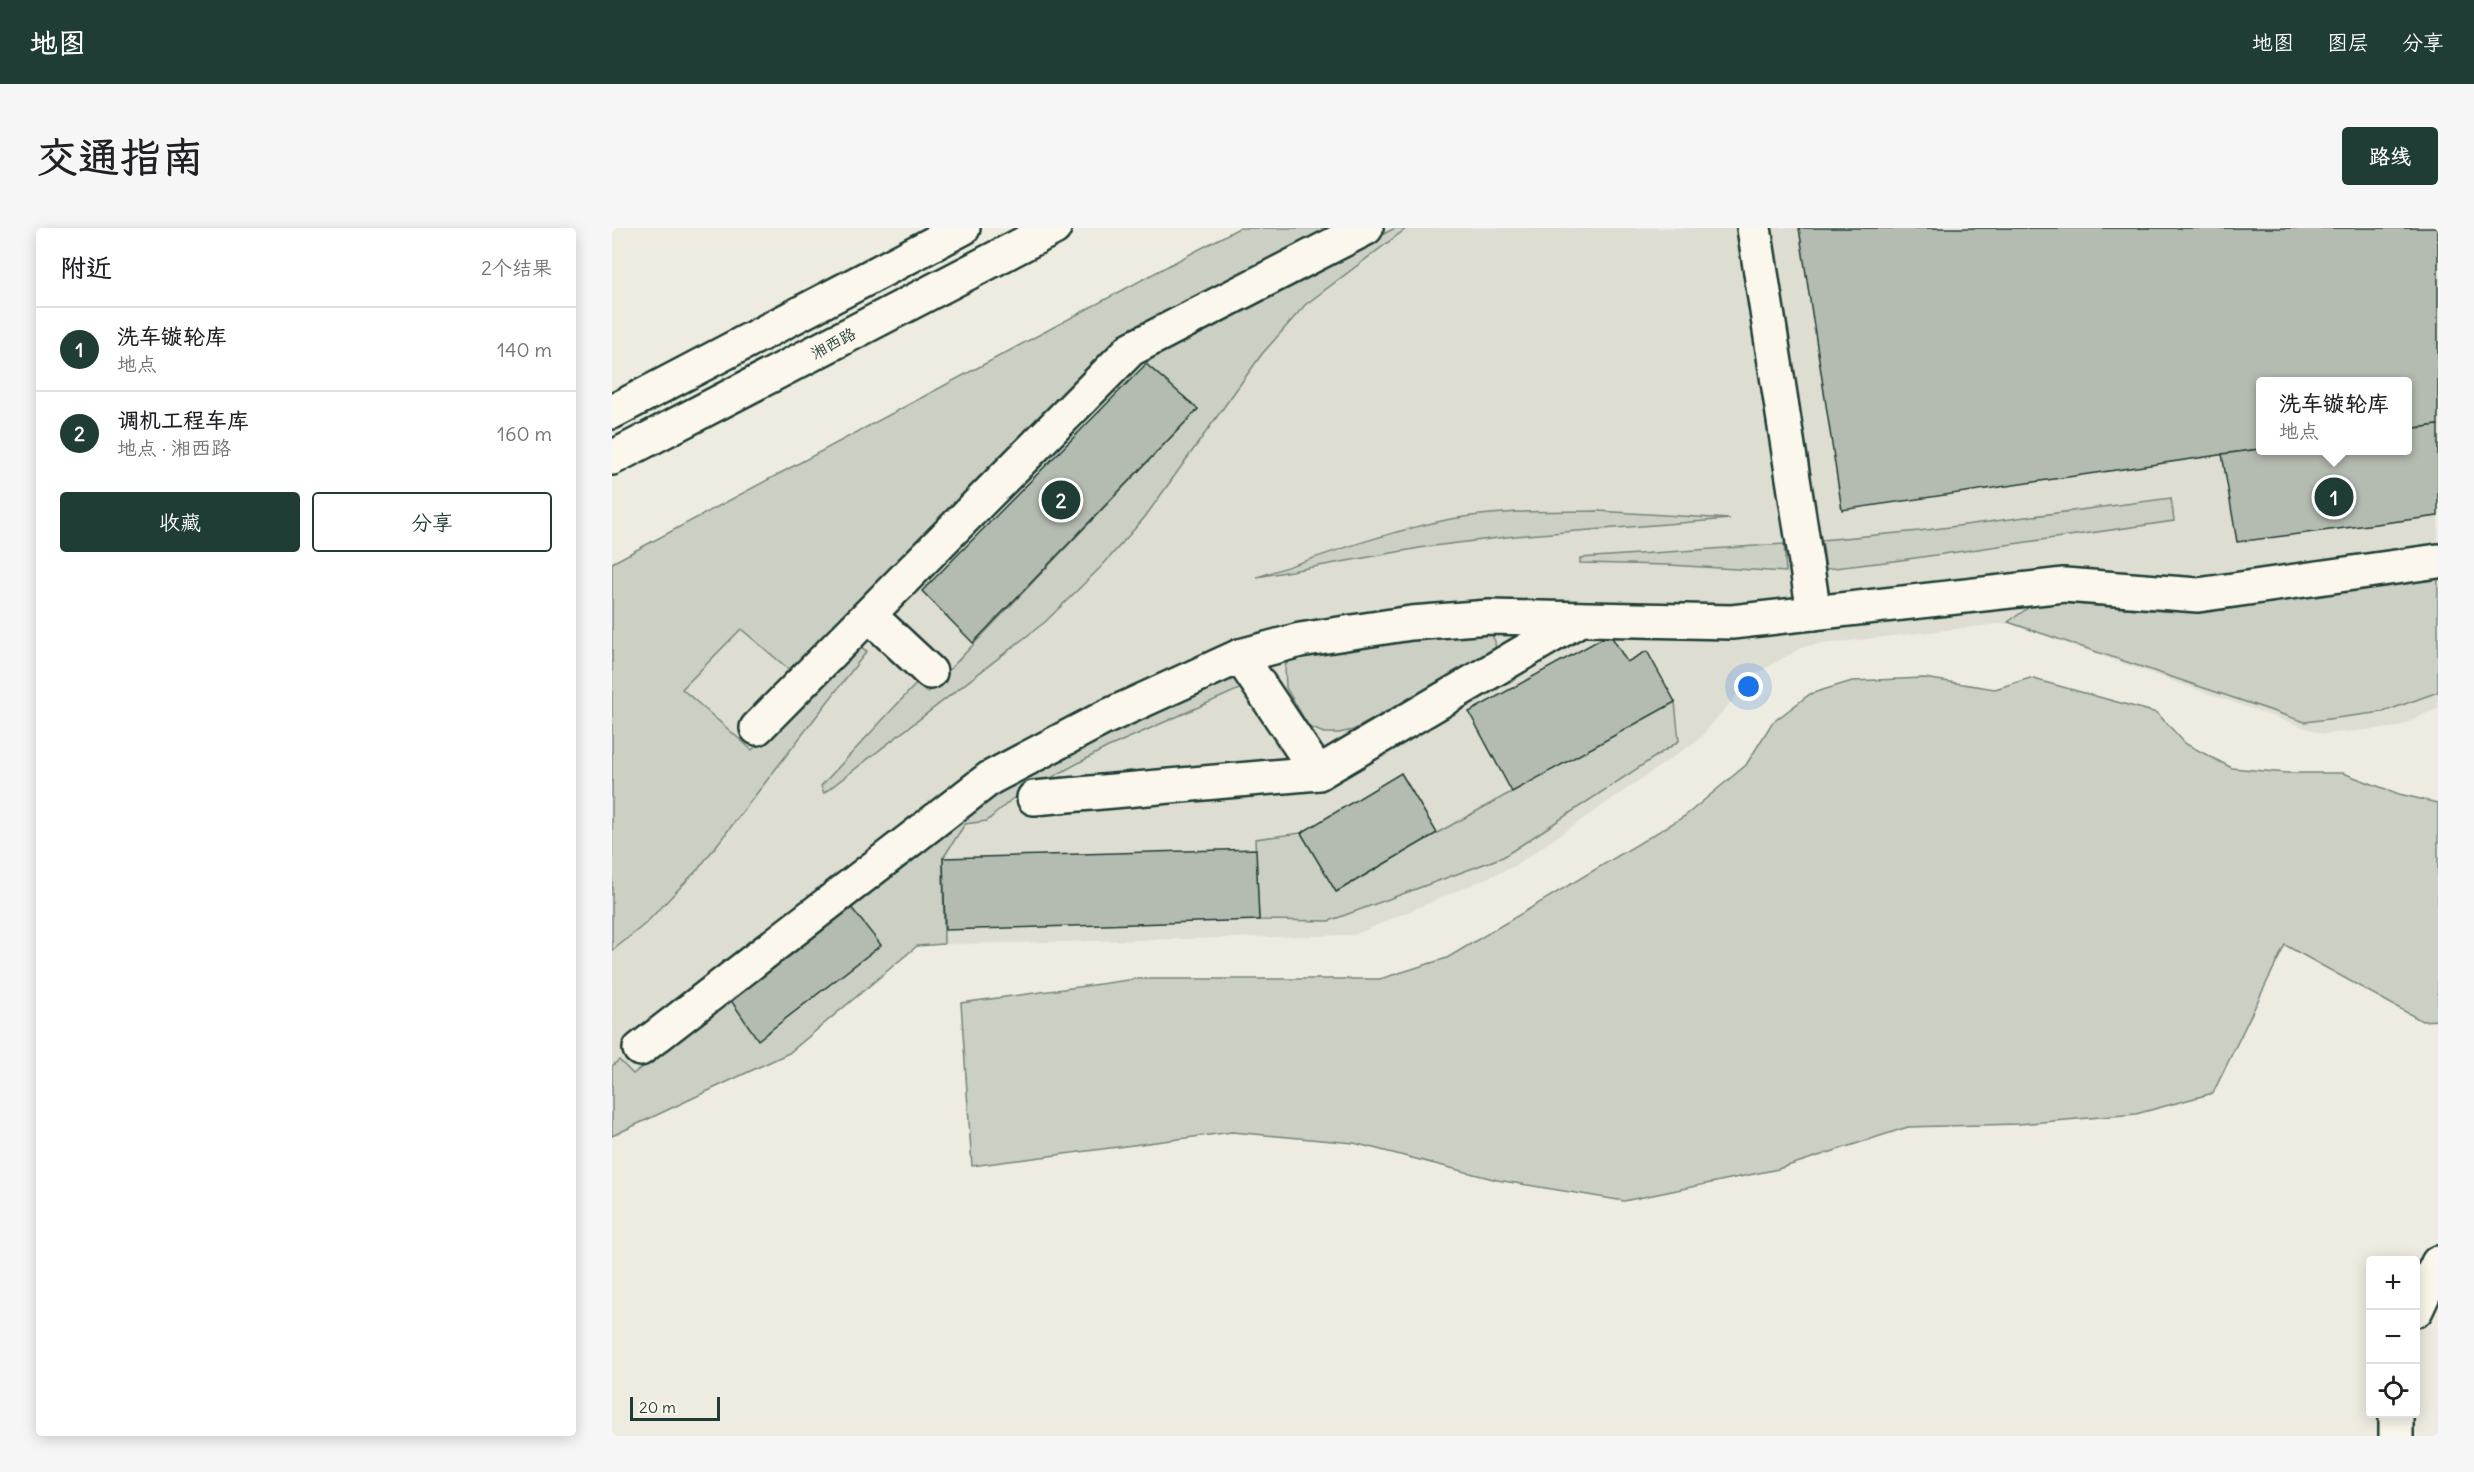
<!DOCTYPE html>
<html lang="zh">
<head>
<meta charset="utf-8">
<style>
  body { margin:0; font-family:Delius,"LXGW WenKai TC",sans-serif; background:#f6f6f6; color:#202124 }
  .controls { position:absolute; right:18px; bottom:18px; display:grid; overflow:hidden; border-radius:6px; box-shadow:0 3px 15px #0003 }
  .controls button { width:54px; height:54px; display:grid; place-items:center; padding:0; border:0; border-bottom:2px solid #e0e0e0; background:#fff; color:#202124; font:30px sans-serif }
  .scale { position:absolute; left:18px; bottom:15px; width:90px; box-sizing:border-box; padding-left:6px; border:3px solid #1f3d34; border-top:0; font-size:16px; line-height:21px; white-space:nowrap; color:#1f3d34; -webkit-text-stroke:4px #fbf7ec; paint-order:stroke }
  .you { position:absolute; left:1137px; top:459px; width:21px; height:21px; margin:-15px; border:4px solid #fff; border-radius:50%; background:#1a73e8; box-shadow:0 0 0 9px #1a73e833 }
  .badge { display:grid; place-items:center; width:39px; height:39px; border-radius:50%; background:#1f3d34; color:#fff; font-size:20px; font-weight:700 }
  .pin { position:absolute; translate:-50% -50%; border:3px solid #fff; box-shadow:0 2px 6px #0006 }
  .popup { position:absolute; left:1644px; top:149px; width:156px; height:78px; box-sizing:border-box; display:grid; place-content:center; border-radius:6px; background:#fff; filter:drop-shadow(0 2px 4px #0005); font-size:20px; white-space:nowrap; color:#757577 }
  .popup b { font-size:22px; color:#202124 }
  .popup::after { content:''; position:absolute; left:50%; top:100%; margin-left:-12px; border:12px solid transparent; border-top-color:#fff }
  .list { margin:0; padding:0; list-style:none }
  h2 { display:flex; justify-content:space-between; align-items:center; height:78px; margin:0; padding:0 24px; font-size:26px }
  h2 small { font-size:20px; font-weight:400; color:#757577 }
  .list li { display:grid; grid-template-columns:39px 1fr auto; gap:18px; align-items:center; box-sizing:border-box; height:84px; padding:0 24px; border-top:2px solid #e0e0e0 }
  .list b { display:block; font-size:22px; white-space:nowrap }
  .list p { margin:0; font-size:20px; white-space:nowrap; color:#757577 }
  .list em { font-size:20px; font-style:normal; color:#757577 }
  .actions { display:flex; gap:12px; padding:18px 24px }
  .actions a { flex:1; padding:14px 0; border:2px solid #1f3d34; border-radius:6px; text-align:center; font-size:21px; color:#1f3d34 }
  .actions .main { background:#1f3d34; color:#fff }
  .icon { flex:none; width:33px; height:33px; fill:none; stroke:currentColor; stroke-width:2; stroke-linecap:round; stroke-linejoin:round }
  .map { position:relative; flex:none; width:1826px; height:1208px; overflow:hidden; border-radius:6px }
  header { display:flex; align-items:center; gap:36px; box-sizing:border-box; height:84px; padding:0 30px; background:#1f3d34; color:#fff }
  header strong { font-size:28px }
  nav { display:flex; gap:33px; margin-inline-start:auto; font-size:21px }
  .intro { display:flex; align-items:center; justify-content:space-between; box-sizing:border-box; height:144px; padding:0 36px }
  h1 { margin:0; font-size:42px }
  .button { padding:15px 27px; border-radius:6px; background:#1f3d34; color:#fff; font-size:21px; font-weight:700 }
  main { display:flex; gap:36px; padding:0 36px }
  aside { flex:1; background:#fff; border-radius:6px; box-shadow:0 3px 15px #0003 }
  .map>svg:first-child { display:block }
  .built { fill:#ddddd2; fill-rule:evenodd }
  .green { fill:#cbcfc4; stroke:#75867c; stroke-width:1.5 }
  .building { fill:#b4bbb0; stroke:#1f3d34; stroke-width:1.5 }
  .lines { fill:none; stroke-linecap:round; stroke-linejoin:round }
  .minor-casing { stroke:#1f3d34; stroke-width:38 }
  .minor { stroke:#fbf7ec; stroke-width:33 }
  .labels { text-anchor:middle; dominant-baseline:central; stroke-width:5; stroke-linejoin:round; paint-order:stroke }
  .street-label { font-size:16px; fill:#1f3d34; stroke:#fbf7ec }
</style>
</head>
<body>
<header>
<strong>地图</strong>
<nav><a>地图</a><a>图层</a><a>分享</a></nav>
</header>
<div class="intro"><h1>交通指南</h1><a class="button">路线</a></div>
<main>
<aside>
<h2>附近<small>2个结果</small></h2>
<ul class="list">
<li><span class="badge">1</span><div><b>洗车镟轮库</b><p>地点</p></div><em>140 m</em></li>
<li><span class="badge">2</span><div><b>调机工程车库</b><p>地点 · 湘西路</p></div><em>160 m</em></li>
</ul>
<div class="actions"><a class="main">收藏</a><a>分享</a></div>
</aside>
<div class="map">
<svg width="1826" height="1208" viewBox="0 0 1826 1208">
  <rect width="100%" height="100%" fill="#eeece1"/>
  <filter id="ink" filterUnits="userSpaceOnUse"><feTurbulence type="fractalNoise" baseFrequency=".0167" numOctaves="2"/><feDisplacementMap in="SourceGraphic" scale="12" xChannelSelector="R" yChannelSelector="G"/><feConvolveMatrix kernelMatrix="1 2 1 2 8 2 1 2 1" color-interpolation-filters="sRGB"/></filter>
  <g filter="url(#ink)">
    <path class="built" d="M627,0H1826V480L1786,499L1711,506L1396,395L1193,418L1143,446L1086,512L903,638L742,707L305,717L177,825L0,908V335ZM1648,154H1796V222H1648Z"/>
    <g class="green">
      <polygon points="627,0 733,0 507,110 180,444 129,401 70,461 140,522 243,416 255,423 87,640 33,696 0,723 0,335"/>
      <polygon points="783,0 795,0 693,77 650,126 533,289 490,338 433,394 212,565 209,558 304,456 315,465 586,181 534,136 548,123"/>
      <polygon points="1559,270 1562,293 1282,333 1214,341 1210,312 1307,303"/>
      <path d="M986,283L1118,291L903,308L813,319L645,349C709,328 773,304 839,291C887,282 938,284 986,283Z"/>
      <polygon points="1172,316 1174,344 1057,337 968,335 968,330"/>
      <polygon points="1826,347 1826,464 1771,484 1693,494 1396,394 1426,373 1552,383 1610,382"/>
      <polygon points="878,404 883,413 884,425 741,502 727,505 712,505 697,499 674,460 673,438 683,424 702,419"/>
      <polygon points="622,445 632,459 494,520 400,571 375,593 353,596 331,630 332,716 305,718 177,825 0,908 0,838 7,832 21,846 377,570 487,506"/>
      <polygon points="1312,450 1383,461 1418,450 1545,485 1574,516 1620,540 1675,545 1731,545 1787,566 1826,575 1826,792 1810,793 1673,717 1601,865 1524,886 1407,896 1296,899 1166,941 1012,973 885,952 742,915 620,904 360,938 349,775 524,751 768,751 835,730 1073,588 1134,537 1160,495 1198,466 1240,453"/>
      <polygon points="1063,474 1067,513 891,629 717,693 647,692 643,611 689,605 725,664 825,605"/>
    </g>
    <g class="building">
      <polygon points="1187,0 1826,0 1826,197 1796,201 1796,154 1648,154 1648,221 1230,282"/>
      <polygon points="534,136 586,181 361,415 310,363"/>
      <polygon points="1826,197 1826,288 1625,314 1610,226 1648,221 1796,222 1796,201"/>
      <polygon points="998,406 1015,434 1035,423 1063,474 900,564 857,484"/>
      <polygon points="789,545 825,605 724,664 689,605"/>
      <polygon points="644,621 647,692 333,702 331,630"/>
      <polygon points="238,678 269,717 146,812 118,771"/>
    </g>
    <g class="lines">
      <defs>
        <g id="minor">
          <polyline points="1142,0 1202,385"/>
          <polyline points="0,184 351,0"/>
          <polyline points="0,230 442,0"/>
          <polyline points="257,387 318,444"/>
          <polyline points="628,428 706,545 968,391"/>
          <polyline points="145,500 519,121 754,0"/>
          <polyline points="422,570 706,545"/>
          <polyline points="28,821 378,550 492,490 628,428 688,412 799,395 877,389 1120,394 1452,357 1586,367 1826,333"/>
          <polyline points="1804,1082 1826,1035"/>
          <polyline points="1784,1186 1784,1208"/>
        </g>
      </defs>
      <use href="#minor" class="minor-casing"/>
      <use href="#minor" class="minor"/>
    </g>
  </g>
  <g class="labels">
    <g class="street-label">
      <text transform="translate(221 115) rotate(-28)">湘西路</text>
    </g>
  </g>
</svg>
<div class="controls">
<button>+</button>
<button>−</button>
<button><svg class="icon" aria-label="locate" viewBox="0 0 24 24"><circle cx="12" cy="12" r="6"/><path d="M12 2v4M12 18v4M2 12h4M18 12h4"/></svg></button>
</div>
<div class="scale">20 m</div>
<div class="you"></div>
<div class="pin badge" style="left:1722px;top:269px">1</div>
<div class="popup"><b>洗车镟轮库</b>地点</div>
<div class="pin badge" style="left:449px;top:272px">2</div>
</div>
</main>
</body>
</html>
